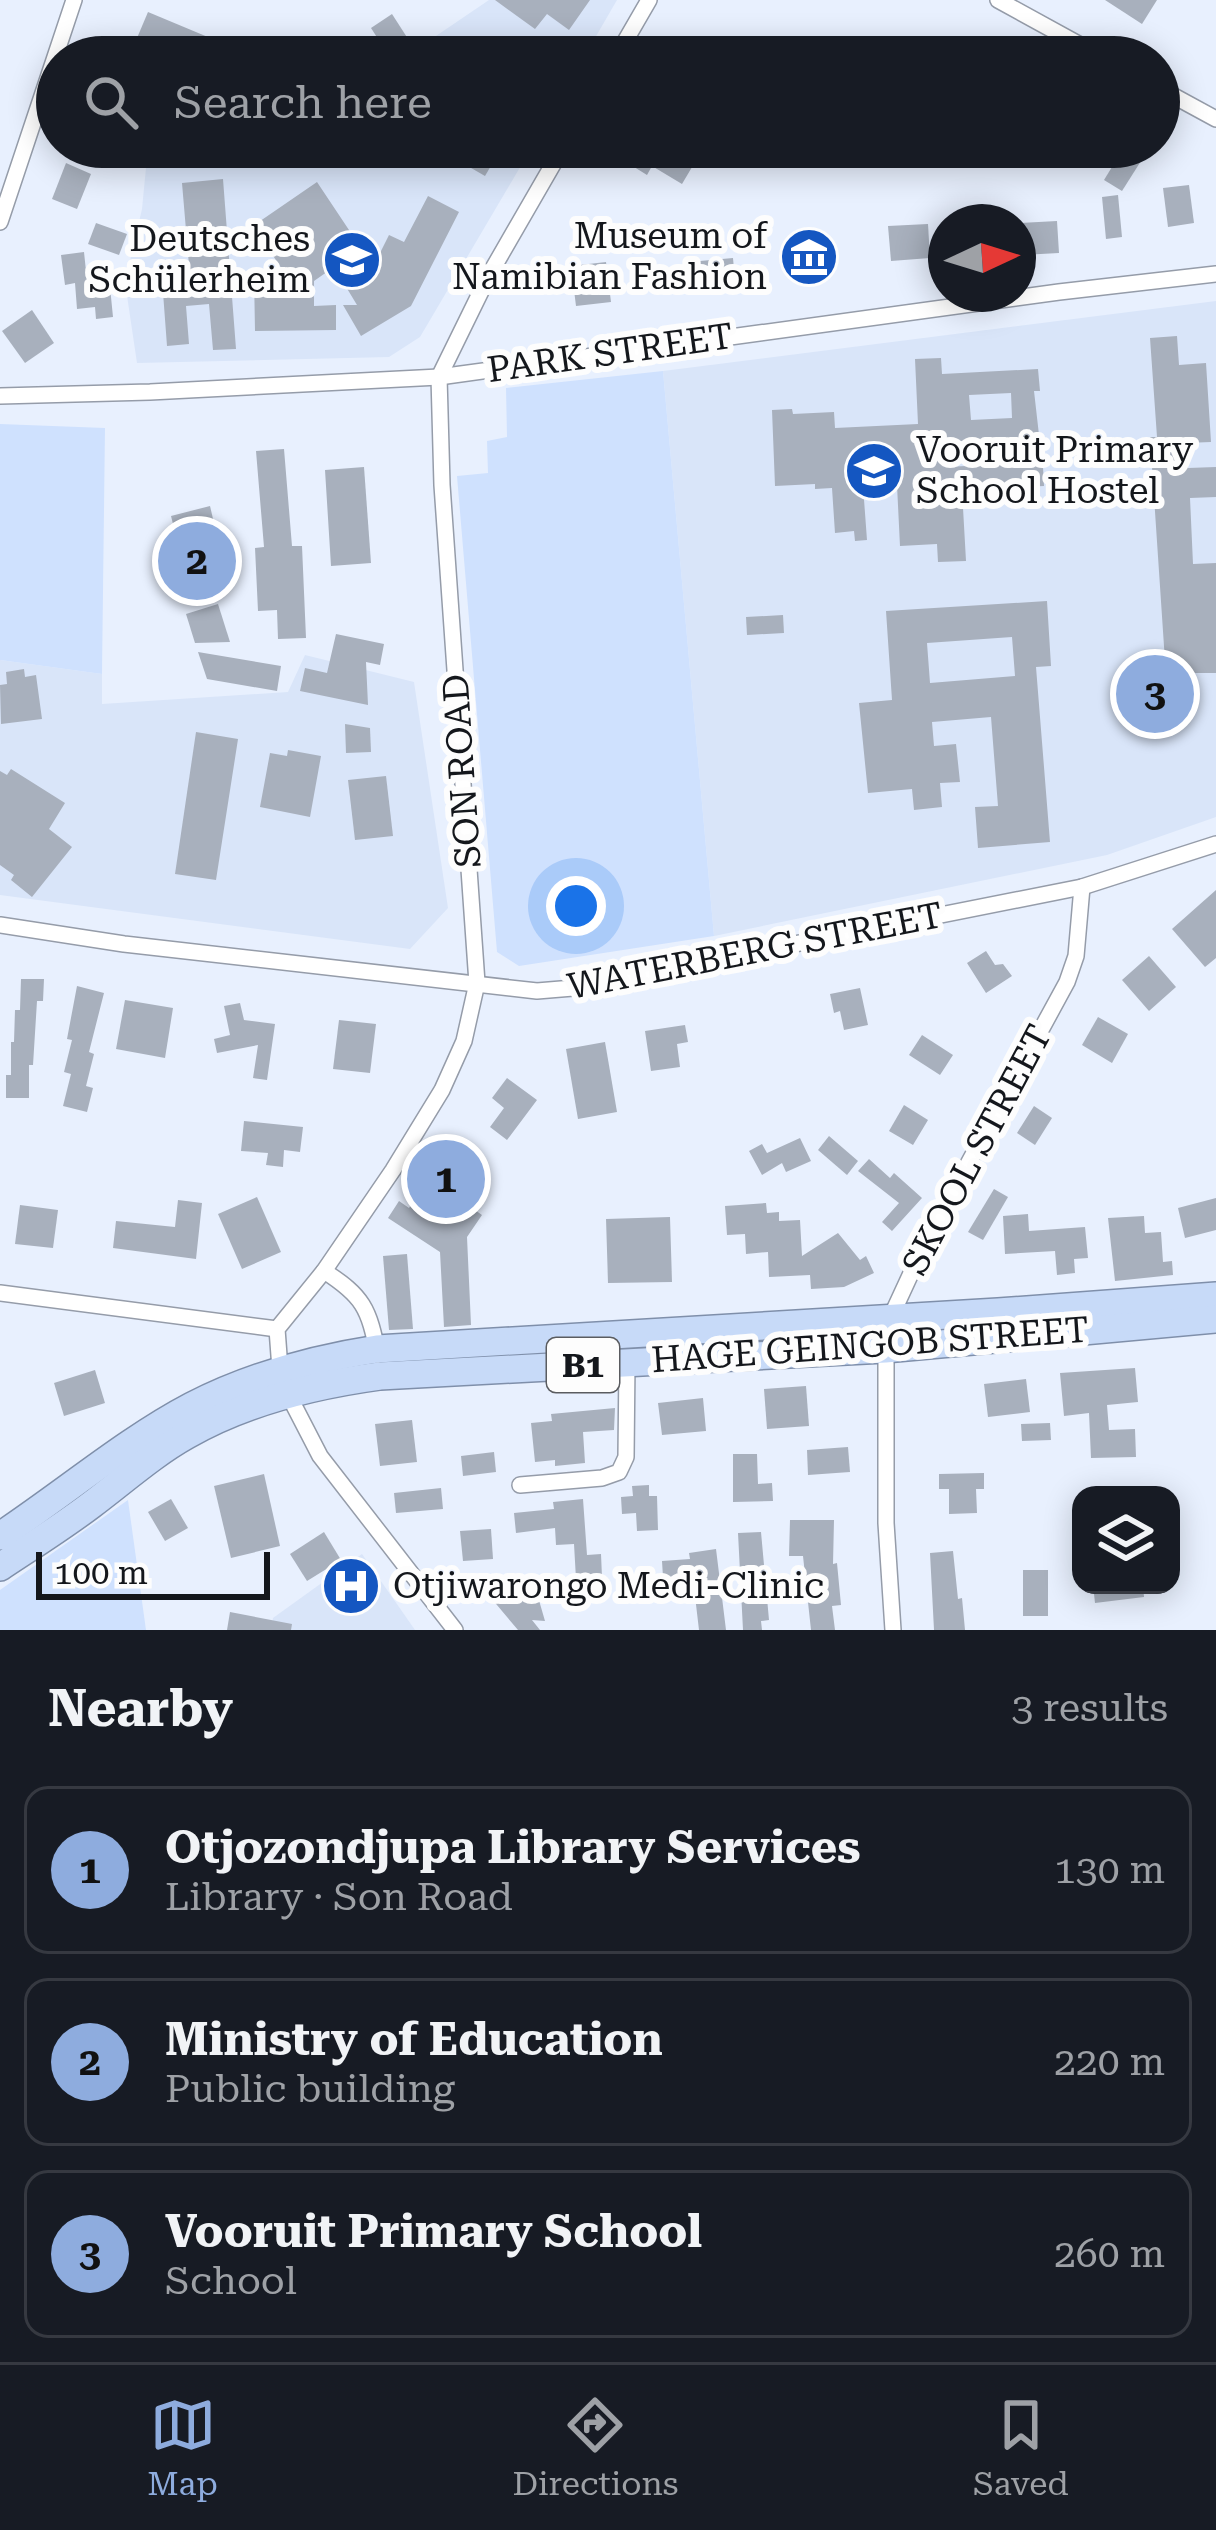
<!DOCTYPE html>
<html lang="en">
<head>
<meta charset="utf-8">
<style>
  body { margin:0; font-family:"Roboto Serif",serif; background:#20242c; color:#f1f3f6 }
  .controls { position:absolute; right:36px; bottom:36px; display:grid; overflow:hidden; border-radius:24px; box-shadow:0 6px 30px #0003 }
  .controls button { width:108px; height:108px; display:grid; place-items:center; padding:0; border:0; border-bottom:3px solid #363941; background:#171b24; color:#f1f3f6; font:60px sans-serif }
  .compass { position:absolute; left:928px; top:204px; width:108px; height:108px; border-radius:50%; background:#171b24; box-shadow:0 6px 30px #0003; rotate:86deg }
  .scale { position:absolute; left:36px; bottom:30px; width:234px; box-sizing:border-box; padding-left:12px; border:6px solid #14171c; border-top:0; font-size:33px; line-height:42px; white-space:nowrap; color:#14171c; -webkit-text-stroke:9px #fdfdfd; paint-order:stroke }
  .you { position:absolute; left:576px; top:906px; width:42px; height:42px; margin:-30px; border:9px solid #fff; border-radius:50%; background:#1a73e8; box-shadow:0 0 0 18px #1a73e833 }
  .badge { display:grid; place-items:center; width:78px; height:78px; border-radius:50%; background:#8eacde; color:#111; font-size:39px; font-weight:700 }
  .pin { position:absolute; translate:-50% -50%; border:6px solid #fff; box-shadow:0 3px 12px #0006 }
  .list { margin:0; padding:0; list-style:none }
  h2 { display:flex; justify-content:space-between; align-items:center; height:156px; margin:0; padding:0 48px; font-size:51px }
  h2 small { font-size:39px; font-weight:400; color:#9ea1a6 }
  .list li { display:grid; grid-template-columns:78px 1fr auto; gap:36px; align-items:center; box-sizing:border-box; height:168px; margin:0 24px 24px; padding:0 24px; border:3px solid #363941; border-radius:24px }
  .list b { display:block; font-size:45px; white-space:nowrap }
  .list p { margin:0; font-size:39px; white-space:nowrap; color:#9ea1a6 }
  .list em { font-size:39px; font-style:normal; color:#9ea1a6 }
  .icon { flex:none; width:66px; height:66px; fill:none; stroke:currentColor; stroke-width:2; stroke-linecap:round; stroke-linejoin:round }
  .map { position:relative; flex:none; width:1216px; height:1630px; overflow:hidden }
  .search { position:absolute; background:#171b24; box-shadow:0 6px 30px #0003; left:36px; right:36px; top:36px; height:132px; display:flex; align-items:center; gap:30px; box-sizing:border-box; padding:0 42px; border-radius:66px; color:#9ea1a6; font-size:45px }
  .sheet { height:732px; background:#171b24 }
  nav { display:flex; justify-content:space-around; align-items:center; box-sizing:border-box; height:168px; border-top:3px solid #363941; background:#171b24; font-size:33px; color:#9ea1a6 }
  nav a { display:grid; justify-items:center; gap:6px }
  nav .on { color:#8eacde }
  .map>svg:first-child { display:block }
  .built { fill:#d9e5f9 }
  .green { fill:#cfe1fe }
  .building { fill:#a8b0bd; fill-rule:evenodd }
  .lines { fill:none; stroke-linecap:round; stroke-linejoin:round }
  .minor-casing { stroke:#959ca9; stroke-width:18 }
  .trunk-casing { stroke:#7f8faa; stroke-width:30 }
  .minor { stroke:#fff; stroke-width:15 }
  .trunk { stroke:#c7daf8; stroke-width:27 }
  .labels { text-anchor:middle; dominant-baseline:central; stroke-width:12; stroke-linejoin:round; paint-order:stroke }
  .shield { fill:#fdfdfd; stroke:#5a5c60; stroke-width:3 }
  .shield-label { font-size:33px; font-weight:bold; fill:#14171c }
  .poi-label { font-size:36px; fill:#14171c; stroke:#fdfdfd; text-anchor:end }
  .street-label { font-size:36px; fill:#14171c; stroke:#fdfdfd }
</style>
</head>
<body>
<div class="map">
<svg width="1216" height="1630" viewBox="0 0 1216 1630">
  <rect width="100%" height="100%" fill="#e8f0fe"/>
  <g class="built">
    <polygon points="489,0 617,0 584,57 405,57"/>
    <polygon points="148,147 532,147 420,337 389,357 137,363 125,282 142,209"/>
    <polygon points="1216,301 1216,817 1107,855 714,936 663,371"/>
    <polygon points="305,655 414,682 448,908 410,949 0,895 0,660 102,674 102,704 288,692"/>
    <polygon points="362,1554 415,1630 271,1630 273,1618"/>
  </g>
  <g class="green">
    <polygon points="663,371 714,936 519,966 497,952 457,476 488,473 487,441 507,437 506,388"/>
    <polygon points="0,424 105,428 102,674 0,660"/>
    <polygon points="128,1500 146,1630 0,1630 0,1590"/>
  </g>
  <g class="building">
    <polygon points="495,0 590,0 569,30 547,14 535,29"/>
    <polygon points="1105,0 1157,0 1142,24"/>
    <polygon points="148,12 227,45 222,57 129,57"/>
    <polygon points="392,14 410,42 389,56 371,28"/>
    <polygon points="467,147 502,147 485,176 459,161"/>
    <polygon points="602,147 670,147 695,162 682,184 652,166 647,175"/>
    <polygon points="1123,149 1141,161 1122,191 1104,180"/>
    <polygon points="66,163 91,174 77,209 52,199"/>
    <polygon points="223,179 236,349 213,350 209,304 186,306 189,344 167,346 162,279 190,277 182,183"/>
    <polygon points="317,182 365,254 372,249 380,253 389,235 404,242 428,196 459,212 411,306 361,336 343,305 357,305 334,267 314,281 314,306 336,305 336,330 255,331 254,275 286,275 253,226"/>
    <polygon points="1189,185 1194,223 1168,227 1163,188"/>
    <polygon points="1118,195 1122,237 1106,239 1102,197"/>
    <polygon points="1057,221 1059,253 1022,255 1020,223"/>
    <polygon points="96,223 127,234 119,255 88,244"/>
    <polygon points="928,224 930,258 891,261 888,226"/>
    <polygon points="826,242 830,273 811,275 811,269 792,271 789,246"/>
    <polygon points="84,252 88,290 110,287 113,317 96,319 95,307 77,309 75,283 65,285 61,255"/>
    <polygon points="733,258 736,292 703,294 700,261"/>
    <polygon points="606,262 611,302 576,306 571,266"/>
    <polygon points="32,310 54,343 25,363 2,331"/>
    <polygon points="1177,336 1179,365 1206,363 1211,442 1186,443 1188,468 1216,467 1216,497 1190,498 1193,564 1216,563 1216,673 1195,673 1196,689 1167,691 1150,437 1157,437 1150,338"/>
    <path d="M941,358L942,374L1038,369L1040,391H1034L1039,435L1035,439L1037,467H1043L1044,486L962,490L966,561L938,562L937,544L900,546L897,485L863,486L867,540L855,541L854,531L835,533L832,488L815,489V484L775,486L772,410L792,409L793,414L834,412L835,428L918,424L915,359ZM1011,393L1012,418L971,420L969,395ZM985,440L987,465L945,467L943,442Z"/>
    <polygon points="284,449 292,546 302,546 306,638 278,639 277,610 258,611 255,548 264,547 256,451"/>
    <polygon points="364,467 371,563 331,566 325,470"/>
    <polygon points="210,506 225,570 187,579 171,516"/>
    <path d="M1047,601L1051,666L1036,667L1050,842L978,848L975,807L998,806L991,717L932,722L934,746L956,744L960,782L940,783L942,807L914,810L912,789L868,793L859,703L892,700L886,611ZM1012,637L1015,676L930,683L927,643Z"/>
    <polygon points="218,604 230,642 195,643 186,614"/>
    <polygon points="783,615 784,633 747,635 746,617"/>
    <polygon points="336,634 384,644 380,665 366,662 368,705 300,691 305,668 327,673"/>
    <polygon points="198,652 281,666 277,691 207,679"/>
    <polygon points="24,669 25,677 36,675 42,719 1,724 0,685 7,684 6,672"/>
    <polygon points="345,724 370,728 371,752 346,753"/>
    <polygon points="196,732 238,739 216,880 175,874"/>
    <polygon points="288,750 321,756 310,817 260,807 270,753 287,756"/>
    <polygon points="11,769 65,803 49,829 72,847 32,897 11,880 14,875 0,865 0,771 7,775"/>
    <polygon points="386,776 393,836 355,840 348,780"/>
    <polygon points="1216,890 1216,958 1205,967 1172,929"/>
    <polygon points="986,951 995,965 1003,964 1012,976 986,993 967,963"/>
    <polygon points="1149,956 1176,987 1149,1011 1122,980"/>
    <polygon points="21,979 44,979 43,1001 37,1001 33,1065 29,1065 29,1098 6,1098 6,1075 11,1075 11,1042 14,1042 15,1010 20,1010"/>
    <polygon points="77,986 104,993 89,1052 94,1054 86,1086 93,1088 87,1112 63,1106 71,1074 64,1072 72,1040 67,1039"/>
    <polygon points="860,988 868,1025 844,1030 840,1011 834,1013 830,994"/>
    <polygon points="125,1000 173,1008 165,1058 116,1049"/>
    <polygon points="240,1003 244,1020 275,1024 267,1080 253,1078 258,1045 217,1053 214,1039 230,1035 224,1006"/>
    <polygon points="1098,1017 1128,1034 1112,1063 1082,1045"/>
    <polygon points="339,1020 376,1024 370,1073 333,1069"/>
    <polygon points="685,1025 688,1042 677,1044 680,1067 651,1071 645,1031"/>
    <polygon points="922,1035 953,1055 940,1075 909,1055"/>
    <polygon points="605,1042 617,1112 578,1119 566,1049"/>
    <polygon points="507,1078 537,1100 507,1140 490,1127 504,1108 492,1098"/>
    <polygon points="904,1105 928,1120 913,1145 889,1131"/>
    <polygon points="1034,1106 1052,1118 1035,1145 1017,1133"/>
    <polygon points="244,1121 303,1127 300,1152 284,1150 283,1167 266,1165 268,1153 241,1151"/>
    <polygon points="829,1136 858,1161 847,1175 818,1150"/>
    <polygon points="800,1138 811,1161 786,1172 782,1163 762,1175 749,1151 762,1144 767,1153"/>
    <polygon points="450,1149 472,1165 452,1194 482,1215 467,1237 471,1325 444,1327 440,1252 388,1218 399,1201 409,1208"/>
    <polygon points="869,1159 890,1178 894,1173 922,1198 892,1231 882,1222 899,1203 858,1171"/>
    <polygon points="994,1189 1008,1197 983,1240 968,1232"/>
    <polygon points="257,1197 281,1252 242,1269 218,1214"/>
    <polygon points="1216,1198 1216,1230 1185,1238 1178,1208"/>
    <polygon points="178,1200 202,1203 196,1259 113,1248 116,1221 175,1227"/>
    <polygon points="766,1203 767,1213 779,1212 779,1221 800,1220 802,1256 838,1233 860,1260 866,1256 874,1273 844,1287 811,1289 810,1275 769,1277 768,1252 746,1254 745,1234 727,1235 725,1206"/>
    <polygon points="20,1205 58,1210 53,1248 15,1244"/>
    <polygon points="1028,1214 1029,1231 1085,1227 1088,1258 1074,1259 1075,1273 1057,1275 1055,1251 1005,1254 1003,1216"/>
    <polygon points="1144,1216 1145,1233 1161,1232 1163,1262 1172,1261 1173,1275 1115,1281 1108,1218"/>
    <polygon points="670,1217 672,1282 608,1283 606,1219"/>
    <polygon points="407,1254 413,1329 389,1330 383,1256"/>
    <polygon points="1135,1368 1138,1402 1107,1405 1109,1430 1135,1429 1136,1457 1091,1458 1089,1413 1064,1416 1060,1373"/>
    <polygon points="95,1370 105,1403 64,1416 54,1383"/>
    <polygon points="1026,1379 1030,1412 988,1417 984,1384"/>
    <polygon points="806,1386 809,1426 767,1429 764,1389"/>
    <polygon points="703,1398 706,1431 662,1435 658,1403"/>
    <polygon points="615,1408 614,1430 583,1432 585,1463 555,1466 555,1460 535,1462 531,1423 552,1421 551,1414"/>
    <polygon points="412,1420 417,1462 380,1466 375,1424"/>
    <polygon points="1050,1423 1051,1440 1022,1441 1021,1424"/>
    <polygon points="848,1447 850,1472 808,1475 807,1450"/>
    <polygon points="494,1452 496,1472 463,1476 461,1456"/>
    <polygon points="733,1454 757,1454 758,1484 772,1483 773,1501 733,1502"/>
    <polygon points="984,1473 984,1489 976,1489 977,1513 949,1514 949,1489 939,1489 939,1474"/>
    <polygon points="264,1474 280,1546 231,1558 214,1486"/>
    <polygon points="649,1485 649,1496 657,1496 658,1530 637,1531 636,1513 622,1514 621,1497 633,1496 632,1486"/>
    <polygon points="441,1488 443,1509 396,1513 394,1493"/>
    <polygon points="171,1499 188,1528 165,1541 148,1512"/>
    <polygon points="583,1499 587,1555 601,1554 602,1577 576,1579 574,1544 556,1545 555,1528 516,1533 514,1513 554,1509 553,1502"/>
    <polygon points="790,1520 834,1520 833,1564 837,1563 841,1605 832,1606 835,1630 811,1630 803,1556 789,1556"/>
    <polygon points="491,1529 493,1559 463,1561 460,1531"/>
    <polygon points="324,1532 341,1560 307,1581 290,1554"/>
    <polygon points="761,1532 769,1620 761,1621 762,1630 743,1630 738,1533"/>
    <polygon points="716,1549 726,1630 699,1630 695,1596 686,1597 683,1576 663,1577 662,1561 690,1559 689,1553"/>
    <polygon points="953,1551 958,1599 962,1598 965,1630 934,1630 930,1553"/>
    <rect x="1023" y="1570" width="25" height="46"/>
    <polygon points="1093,1585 1143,1585 1144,1597 1095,1603"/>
    <polygon points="536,1590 545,1621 532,1620 540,1630 518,1630 486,1592"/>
    <polygon points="230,1612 292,1624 291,1630 227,1630"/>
  </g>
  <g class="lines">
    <defs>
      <g id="minor">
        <polyline points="998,0 1102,57"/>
        <polyline points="616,57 649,0"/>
        <polyline points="1159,88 1216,119"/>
        <polyline points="0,222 74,0"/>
        <polyline points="0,396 150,392 439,377 1059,292 1216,274"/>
        <polyline points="0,925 124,944 537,991 573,988 1082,887 1216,844"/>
        <path d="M324,1271C363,1296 369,1308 378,1355"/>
        <polyline points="0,1293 277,1329"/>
        <polyline points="889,1321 925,1243 1067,982 1076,956 1082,887"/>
        <polyline points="886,1345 886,1523 893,1630"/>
        <polyline points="520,1485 602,1478 619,1472 626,1457 627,1362"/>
        <polyline points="455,1630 320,1456 288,1394 280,1369 277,1329 324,1271 393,1170 442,1090 464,1041 477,983 442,485 439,377 488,277 563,147"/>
      </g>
      <g id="trunk">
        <path d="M0,1536C62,1495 127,1440 192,1406C250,1376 313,1359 377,1349L998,1312L1216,1296"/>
        <path d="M0,1567C30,1547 62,1527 91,1505C123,1481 153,1454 187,1435C246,1401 314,1385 380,1376L885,1349L1216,1319"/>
      </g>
    </defs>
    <use href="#minor" class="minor-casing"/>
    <use href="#trunk" class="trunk-casing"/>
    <use href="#minor" class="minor"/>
    <use href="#trunk" class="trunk"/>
  </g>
  <defs>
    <symbol id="museum-disc" viewBox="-11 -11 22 22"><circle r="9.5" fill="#1456c1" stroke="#fdfdfd"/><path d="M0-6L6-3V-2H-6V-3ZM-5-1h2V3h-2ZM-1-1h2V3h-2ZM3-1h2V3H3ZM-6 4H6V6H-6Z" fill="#fff"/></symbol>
    <symbol id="school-disc" viewBox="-11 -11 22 22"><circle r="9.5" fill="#1456c1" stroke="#fdfdfd"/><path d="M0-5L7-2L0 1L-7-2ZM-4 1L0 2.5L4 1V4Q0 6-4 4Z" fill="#fff"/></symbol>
    <symbol id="hospital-disc" viewBox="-11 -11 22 22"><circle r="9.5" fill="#1456c1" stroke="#fdfdfd"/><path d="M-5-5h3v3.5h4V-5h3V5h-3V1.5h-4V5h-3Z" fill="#fff"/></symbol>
  </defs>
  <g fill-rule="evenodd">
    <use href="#museum-disc" x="776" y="224" width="66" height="66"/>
    <use href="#school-disc" x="319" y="227" width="66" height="66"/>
    <use href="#school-disc" x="841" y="438" width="66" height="66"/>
    <use href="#hospital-disc" x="318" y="1553" width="66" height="66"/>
  </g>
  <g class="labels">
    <rect class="shield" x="547" y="1338" width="72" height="54" rx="9"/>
    <g class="shield-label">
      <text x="583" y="1365">B1</text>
    </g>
    <g class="poi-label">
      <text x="767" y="236">Museum of<tspan x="767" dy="41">Namibian Fashion</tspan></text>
      <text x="310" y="239">Deutsches<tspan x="310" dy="41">Schülerheim</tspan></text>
      <text x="916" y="450" text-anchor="start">Vooruit Primary<tspan x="916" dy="41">School Hostel</tspan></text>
      <text x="393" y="1586" text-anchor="start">Otjiwarongo Medi-Clinic</text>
    </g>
    <g class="street-label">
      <text transform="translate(610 353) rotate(-8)">PARK STREET</text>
      <text transform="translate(462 771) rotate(-94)">SON ROAD</text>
      <text transform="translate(755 951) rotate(-11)">WATERBERG STREET</text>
      <text transform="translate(977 1150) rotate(-62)">SKOOL STREET</text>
      <text transform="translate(870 1345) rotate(-4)">HAGE GEINGOB STREET</text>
    </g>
  </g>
</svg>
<div class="controls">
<button><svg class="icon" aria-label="layers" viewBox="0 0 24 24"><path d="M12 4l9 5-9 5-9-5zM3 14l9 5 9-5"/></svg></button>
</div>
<svg class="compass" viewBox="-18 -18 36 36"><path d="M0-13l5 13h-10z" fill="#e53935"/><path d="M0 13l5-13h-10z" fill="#9ea1a6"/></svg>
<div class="scale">100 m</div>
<div class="you"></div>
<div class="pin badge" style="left:446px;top:1179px">1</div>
<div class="pin badge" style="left:197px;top:561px">2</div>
<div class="pin badge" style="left:1155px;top:694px">3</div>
<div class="search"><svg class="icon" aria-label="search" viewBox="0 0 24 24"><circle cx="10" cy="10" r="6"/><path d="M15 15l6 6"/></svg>Search here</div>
</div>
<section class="sheet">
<h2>Nearby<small>3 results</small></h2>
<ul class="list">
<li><span class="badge">1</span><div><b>Otjozondjupa Library Services</b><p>Library · Son Road</p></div><em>130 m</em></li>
<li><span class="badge">2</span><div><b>Ministry of Education</b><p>Public building</p></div><em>220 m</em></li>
<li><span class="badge">3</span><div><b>Vooruit Primary School</b><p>School</p></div><em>260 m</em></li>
</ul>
</section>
<nav>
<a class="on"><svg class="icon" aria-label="map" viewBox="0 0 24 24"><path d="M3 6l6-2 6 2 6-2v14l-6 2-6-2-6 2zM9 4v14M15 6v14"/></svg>Map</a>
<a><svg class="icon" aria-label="directions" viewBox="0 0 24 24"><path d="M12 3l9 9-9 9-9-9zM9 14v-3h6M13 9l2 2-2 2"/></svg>Directions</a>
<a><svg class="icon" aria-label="saved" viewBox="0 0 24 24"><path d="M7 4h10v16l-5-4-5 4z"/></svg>Saved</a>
</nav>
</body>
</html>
